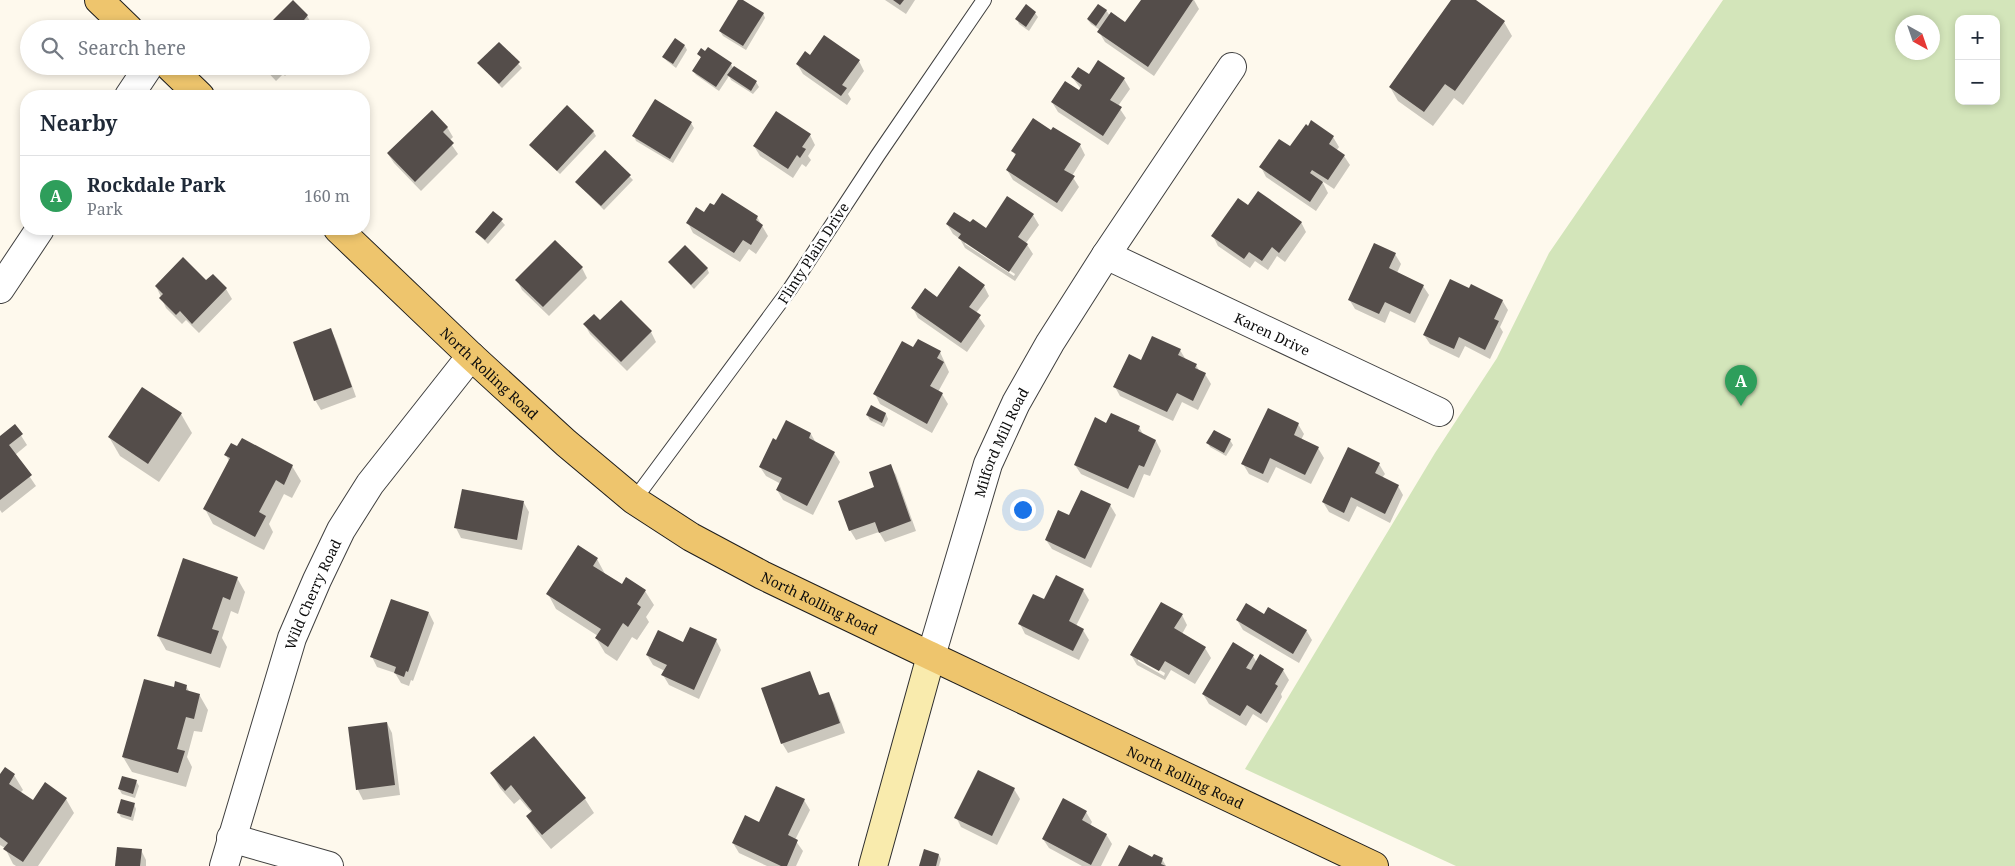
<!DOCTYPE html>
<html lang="en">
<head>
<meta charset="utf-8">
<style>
  body { margin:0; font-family:"Noto Serif",serif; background:#f6f6f7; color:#1f2937 }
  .controls { position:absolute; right:15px; top:15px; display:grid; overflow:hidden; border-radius:10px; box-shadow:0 2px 8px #0003 }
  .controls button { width:45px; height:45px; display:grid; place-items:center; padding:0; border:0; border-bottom:1px solid #e0e1e3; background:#fff; color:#1f2937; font:25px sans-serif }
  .compass { position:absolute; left:1895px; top:15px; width:45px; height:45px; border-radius:50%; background:#fff; box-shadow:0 2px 8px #0003; rotate:140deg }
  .you { position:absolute; left:1022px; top:509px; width:18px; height:18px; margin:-12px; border:4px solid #fff; border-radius:50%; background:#1a73e8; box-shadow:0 0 0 8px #1a73e833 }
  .badge { display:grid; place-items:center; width:32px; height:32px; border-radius:50%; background:#b22f3f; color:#fff; font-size:16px; font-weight:700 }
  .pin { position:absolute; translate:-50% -41px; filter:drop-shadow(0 1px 2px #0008) }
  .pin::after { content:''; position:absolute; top:26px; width:18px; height:15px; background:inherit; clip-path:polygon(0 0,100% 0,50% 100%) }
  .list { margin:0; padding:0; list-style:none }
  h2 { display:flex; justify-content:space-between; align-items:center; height:65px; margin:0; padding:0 20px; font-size:21px }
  h2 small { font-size:16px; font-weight:400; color:#747a83 }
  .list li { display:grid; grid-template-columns:32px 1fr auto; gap:15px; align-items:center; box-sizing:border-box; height:80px; padding:0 20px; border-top:1px solid #e0e1e3 }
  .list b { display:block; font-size:19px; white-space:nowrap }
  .list p { margin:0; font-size:16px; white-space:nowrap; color:#747a83 }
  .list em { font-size:16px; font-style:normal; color:#747a83 }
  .icon { flex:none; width:28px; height:28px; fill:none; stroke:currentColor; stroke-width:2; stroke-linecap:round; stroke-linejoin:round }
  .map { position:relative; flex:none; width:2015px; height:866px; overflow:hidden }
  .search { position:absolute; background:#fff; box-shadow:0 2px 8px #0003; left:20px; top:20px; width:350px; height:55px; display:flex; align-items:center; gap:12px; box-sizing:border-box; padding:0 18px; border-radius:28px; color:#747a83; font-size:19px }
  .panel { position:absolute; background:#fff; box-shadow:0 2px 8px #0003; left:20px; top:90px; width:350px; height:145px; border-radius:20px }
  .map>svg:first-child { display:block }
  .green { fill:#d3e5ba; fill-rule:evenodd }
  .shadow { fill:#0003; fill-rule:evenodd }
  .building { fill:#544d4a }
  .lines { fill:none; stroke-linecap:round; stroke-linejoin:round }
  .lane-casing { stroke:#3f3f3f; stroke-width:16 }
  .street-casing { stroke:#3f3f3f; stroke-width:30 }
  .secondary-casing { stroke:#2e2e2e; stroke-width:30 }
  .primary-casing { stroke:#1d1d1d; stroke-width:30 }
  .lane { stroke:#fff; stroke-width:14 }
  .street { stroke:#fff; stroke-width:28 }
  .secondary { stroke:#f9ebad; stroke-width:28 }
  .primary { stroke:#eec56d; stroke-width:28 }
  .labels { text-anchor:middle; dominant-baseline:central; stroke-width:5; stroke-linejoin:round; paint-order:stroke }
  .street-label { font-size:14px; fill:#0c0c0c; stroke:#fff }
</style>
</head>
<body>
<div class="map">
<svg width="2015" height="866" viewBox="0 0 2015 866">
  <rect width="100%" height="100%" fill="#fef9ed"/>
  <path class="green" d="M1723,0H2015V866H1456L1245,769L1435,453L1497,358L1549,253ZM1959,19H1996V101H1959ZM1902,22H1932V52H1902Z"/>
  <g class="shadow">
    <polygon points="740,0 763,13 765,18 746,50 723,36 720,31"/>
    <polygon points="885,0 915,0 906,14"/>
    <polygon points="1142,0 1194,0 1199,9 1154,76 1105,42 1099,32 1100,30 1091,24 1088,20 1106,10 1110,16 1126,24"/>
    <polygon points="1453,0 1474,0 1504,22 1512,36 1463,105 1454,98 1433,126 1398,101 1390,87"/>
    <polygon points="293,2 307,16 313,26 310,28 266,29"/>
    <polygon points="1035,13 1038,17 1029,31 1019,24 1017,19"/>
    <polygon points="499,43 522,68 502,88 479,64"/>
    <polygon points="685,46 687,50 676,68 667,61 664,57"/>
    <polygon points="708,49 731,64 733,68 756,82 759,87 753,94 731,80 729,76 719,91 696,75 693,71 701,58 699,54 705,52"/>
    <polygon points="810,56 859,61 864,71 848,94 851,99 847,105 803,74 797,64"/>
    <polygon points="262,66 302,66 293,75 289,72 285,76 283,74 276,81"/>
    <polygon points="1089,76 1124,79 1130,89 1118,106 1126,118 1108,145 1058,112 1052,102 1079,92 1081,89 1072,77"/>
    <polygon points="655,101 691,123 694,128 673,163 636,141 634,136"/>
    <polygon points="447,127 453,137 449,141 458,154 421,191 394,163 388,154"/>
    <polygon points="593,131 596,136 560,174 530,145"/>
    <polygon points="1052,132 1080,145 1085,155 1072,176 1079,187 1062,212 1013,180 1007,170 1016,157 1013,151"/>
    <polygon points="810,135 815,145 808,156 811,160 806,167 802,164 793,178 760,156 754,146"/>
    <polygon points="1333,137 1339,147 1336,151 1344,156 1350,165 1334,189 1322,181 1328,193 1316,211 1266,177 1261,167 1290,148"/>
    <polygon points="605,151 633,180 604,210 576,182"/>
    <polygon points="722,194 757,217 768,236 756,254 749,249 740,262 693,233 688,223 714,207"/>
    <polygon points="1248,207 1301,222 1306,232 1285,262 1277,256 1268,270 1255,261 1250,268 1218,246 1213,236"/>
    <polygon points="493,212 505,225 488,244 476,232"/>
    <path d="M1033,215L1039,225L1026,243L1033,254L1015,281L965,248L960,239L953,234L947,224L986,230ZM965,241L1015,274L1014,276L965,244Z"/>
    <polygon points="1395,254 1401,264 1397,273 1423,286 1429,295 1415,323 1390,311 1385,323 1355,309 1349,299"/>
    <polygon points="669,262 707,268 709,273 694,289"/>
    <polygon points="582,268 587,278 549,316 522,290 517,280"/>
    <polygon points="213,276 226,289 232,299 199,333 186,320 182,324 166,308 156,286 206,282"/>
    <polygon points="984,286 989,296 976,313 985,326 967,352 918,318 913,308"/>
    <polygon points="1502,300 1508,310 1500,327 1503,332 1490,359 1465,346 1459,358 1430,344 1424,335"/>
    <polygon points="600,322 651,332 656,342 627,371 590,334 585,325"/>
    <polygon points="331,330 336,340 356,397 321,410 315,400"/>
    <polygon points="1180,350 1186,360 1196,365 1200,372 1205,374 1211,384 1198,410 1182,402 1173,421 1120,396 1115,387 1141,361"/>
    <polygon points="940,352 949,372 938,392 942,394 948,404 932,433 880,404 875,394"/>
    <polygon points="871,407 886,414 888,419 884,427 870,420 867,415"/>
    <polygon points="181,414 192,433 159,482 120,456 109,437"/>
    <polygon points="1298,424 1304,434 1301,440 1318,448 1324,458 1311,484 1276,467 1268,483 1249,474 1243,464"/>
    <polygon points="15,426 27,445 15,455 36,486 2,513 0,510 0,438"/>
    <polygon points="1139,427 1144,436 1156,441 1161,451 1150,476 1144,474 1134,498 1081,474 1075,465"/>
    <polygon points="811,434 816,443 834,453 840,462 813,515 783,500 777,490 781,484 766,476 760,467 776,442"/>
    <polygon points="1230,440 1233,445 1226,456 1210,447 1208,443"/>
    <polygon points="226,455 292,466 301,481 292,498 284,494 269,524 273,532 264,550 213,524 205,509 229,461"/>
    <polygon points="1379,464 1385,474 1382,478 1398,486 1403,495 1390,523 1357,506 1349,522 1329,512 1323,502"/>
    <polygon points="890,465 896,475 916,531 885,542 879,532 856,540 850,530"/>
    <polygon points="524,503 529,512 522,550 461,538 456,528"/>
    <polygon points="1110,505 1116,515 1091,568 1052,549 1046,540 1069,517"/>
    <polygon points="597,559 605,574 622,586 645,591 654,605 646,617 649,622 637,640 632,637 617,661 605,653 596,638 598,636 556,609 548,594"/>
    <polygon points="237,578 245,592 238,614 231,611 222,638 227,647 220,668 166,650 158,636"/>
    <polygon points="1083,590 1089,600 1076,626 1083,630 1089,640 1079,660 1025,634 1020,624 1044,601"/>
    <polygon points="429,613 434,623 413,681 411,680 409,686 401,683 395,673 377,667 372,657"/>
    <path d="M1182,615L1187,625L1182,634L1205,648L1211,658L1195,684L1171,670L1165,680L1137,665L1131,655ZM1138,658L1165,673L1164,676L1138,661Z"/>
    <polygon points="1264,615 1306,630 1312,640 1299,663 1243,630 1237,620"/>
    <polygon points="716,640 721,650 699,699 669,685 663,675 665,671 653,665 647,655 684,643"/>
    <polygon points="1253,656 1257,663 1283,670 1289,680 1281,694 1282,697 1267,723 1253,714 1246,726 1209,704 1203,694"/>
    <polygon points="810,673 820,696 828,693 834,703 845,733 788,753 782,743"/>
    <polygon points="186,686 190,693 200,696 208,710 202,732 194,731 187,757 192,767 186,787 132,772 123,757 175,689"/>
    <polygon points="387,723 392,733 400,795 363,800 358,790 350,728"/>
    <polygon points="534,738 585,799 594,813 551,849 536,831 527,817 532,813 520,799 514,804 500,788 491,773"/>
    <polygon points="14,775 23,790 20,793 33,802 66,799 74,813 38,866 16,866 13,864 5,848 0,845 0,777"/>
    <polygon points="136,781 139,786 135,798 122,794 119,789"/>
    <polygon points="1014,789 1020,799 997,845 961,827 956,817"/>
    <polygon points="804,800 810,810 795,840 803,851 796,866 767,866 739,853 733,843 759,823"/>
    <polygon points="134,804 136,809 133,821 121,817 118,812"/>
    <polygon points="1086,812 1092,822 1090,826 1106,834 1112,844 1101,866 1082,866 1049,848 1043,839"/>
    <polygon points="141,850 146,860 146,866 117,866"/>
    <polygon points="939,855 941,859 939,866 921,866"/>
    <polygon points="1153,859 1162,859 1166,866 1120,866"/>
  </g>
  <g class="building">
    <polygon points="293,0 308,15 304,20 313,29 264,29"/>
    <polygon points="738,0 743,0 764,13 743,46 719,31"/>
    <polygon points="893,0 904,0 900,5"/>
    <polygon points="1141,0 1193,0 1148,67 1097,32 1111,12 1125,22"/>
    <polygon points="1451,0 1476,0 1505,21 1455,91 1445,84 1424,112 1389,87"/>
    <polygon points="1026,4 1036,12 1026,27 1015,19"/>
    <polygon points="1098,4 1107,10 1096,26 1087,19"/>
    <polygon points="256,21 264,29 249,29"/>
    <polygon points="824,35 860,60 842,85 847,88 841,96 796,64 805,51 810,55"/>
    <polygon points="675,38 685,45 673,64 662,57"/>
    <polygon points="499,42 520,62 499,84 477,63"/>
    <polygon points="708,47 732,63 716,87 692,71 701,57 697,54 701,48 705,51"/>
    <polygon points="1098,60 1125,78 1110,100 1122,107 1103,136 1051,102 1065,81 1079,90 1082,85 1071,77 1078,67 1089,74"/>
    <polygon points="265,66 275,66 270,72"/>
    <polygon points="734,66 757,81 751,91 727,75"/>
    <polygon points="655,99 692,122 670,159 632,136"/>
    <polygon points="567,105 594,131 557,171 529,145"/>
    <polygon points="432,110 448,127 443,132 454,143 415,182 387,153"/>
    <polygon points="776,111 811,134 802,147 806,149 800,158 797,155 788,169 753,146"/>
    <polygon points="1033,118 1051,130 1053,127 1081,144 1064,170 1075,176 1057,203 1006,170 1016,154 1011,151"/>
    <polygon points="1311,120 1334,136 1329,144 1345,155 1328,180 1312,170 1310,173 1323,182 1310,202 1259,167 1279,139 1290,146 1306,124 1308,126"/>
    <polygon points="605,150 631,175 601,206 575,182"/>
    <polygon points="1258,191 1302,222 1279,253 1272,247 1262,261 1249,252 1244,259 1211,236 1238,198 1248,205"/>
    <polygon points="722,193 758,216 756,220 763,225 751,245 743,240 734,253 686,223 696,207 704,212 710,203 714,205"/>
    <polygon points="1007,196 1034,214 1018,237 1028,244 1009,272 958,238 961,234 946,224 954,212 970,222 973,219 986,228"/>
    <polygon points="493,211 503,219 485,240 475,232"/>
    <polygon points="555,240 583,267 543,307 515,280"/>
    <polygon points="1374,243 1396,253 1389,268 1424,285 1410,314 1385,302 1379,314 1348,300"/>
    <polygon points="685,245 708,268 691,285 668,262"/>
    <polygon points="183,257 206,280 213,274 227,288 192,324 180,311 176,315 159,298 163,294 155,286"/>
    <polygon points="959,266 985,285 969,307 981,315 961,343 911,308 925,288 937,297"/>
    <polygon points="1450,279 1469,288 1471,284 1503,300 1494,319 1499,321 1485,350 1459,337 1454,349 1423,335"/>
    <polygon points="621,300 652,331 621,362 583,324 594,314 600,320"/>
    <polygon points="331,328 352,387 314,401 293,342"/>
    <polygon points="1152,336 1181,349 1178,355 1197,364 1195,368 1206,373 1193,401 1177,393 1167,412 1113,387 1129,354 1141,360"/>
    <polygon points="918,339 941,351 937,358 944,362 930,386 943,393 927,424 873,394 902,341 913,347"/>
    <polygon points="142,387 182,413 148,464 108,437"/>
    <polygon points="871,405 886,413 882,423 866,415"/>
    <polygon points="1268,408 1299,423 1294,435 1319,447 1305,475 1270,458 1263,474 1241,464"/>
    <polygon points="1111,413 1140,426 1138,431 1156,440 1144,467 1139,465 1128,489 1074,465 1095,417 1106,423"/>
    <polygon points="786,420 811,433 809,438 835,452 807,506 776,490 782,478 759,467 773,438 776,440"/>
    <polygon points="15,424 23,434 9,445 32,475 0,500 0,436"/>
    <polygon points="1214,430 1231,439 1224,453 1206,443"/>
    <polygon points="242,438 293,465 284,485 276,480 259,512 266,516 255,537 203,509 230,458 224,455 231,443 237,446"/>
    <polygon points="1348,447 1380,463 1375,473 1399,485 1385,514 1351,497 1344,513 1322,502"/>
    <polygon points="891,464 911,521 879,533 875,522 849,531 838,501 874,487 869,472"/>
    <polygon points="462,489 524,501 517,540 454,528"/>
    <polygon points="1081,490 1111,504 1085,559 1045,540 1058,510 1069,515"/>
    <polygon points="578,545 598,558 593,566 622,584 626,577 646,590 637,604 641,607 628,627 623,623 608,647 595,638 601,629 546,594"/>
    <polygon points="183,558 238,577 230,600 223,597 212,629 219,631 211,654 157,636"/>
    <polygon points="1056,575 1084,589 1069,621 1084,629 1073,651 1018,624 1033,594 1044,599"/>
    <polygon points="391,599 429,612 408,672 406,671 404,677 394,673 396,667 370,657"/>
    <polygon points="1161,602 1183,614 1174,628 1206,647 1189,675 1165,661 1159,671 1130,655"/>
    <polygon points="1246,603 1264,614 1268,607 1307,630 1293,654 1236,620"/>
    <polygon points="690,627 717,639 694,690 661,675 667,665 646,655 658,630 683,642"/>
    <polygon points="1233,642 1254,655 1246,668 1251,670 1260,654 1284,669 1275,684 1278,686 1261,714 1247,705 1240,716 1202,694"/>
    <polygon points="810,671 819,695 829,692 840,723 781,744 761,688"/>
    <polygon points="144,679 174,687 175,681 187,685 186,690 200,694 194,719 186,717 177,749 185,751 178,773 122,757"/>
    <polygon points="387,722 395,785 356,790 348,727"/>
    <polygon points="534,736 586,798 542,835 526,816 532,811 511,785 505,791 490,773"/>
    <polygon points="5,767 15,774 9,784 33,800 45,782 67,798 23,862 3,849 8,843 0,837 0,774"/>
    <polygon points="978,770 1015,788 992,836 954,818"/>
    <polygon points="122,776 137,780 133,794 118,789"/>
    <polygon points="776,786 805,799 788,835 798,840 787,866 781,866 732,843 745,815 759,822"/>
    <polygon points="1063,798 1087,811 1082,820 1107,834 1091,865 1042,839"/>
    <polygon points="121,799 135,803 131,817 117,813"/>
    <polygon points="1129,845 1152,857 1154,854 1163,858 1161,864 1166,866 1118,866"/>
    <polygon points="117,847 142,849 140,866 115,866"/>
    <polygon points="924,849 939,854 936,866 919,866"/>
  </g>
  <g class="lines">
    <defs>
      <polyline id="lane" points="634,500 790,289 878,155 984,0"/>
      <g id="street">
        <polyline points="129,96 149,66"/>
        <path id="s1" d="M1106,255L1439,412"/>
        <polyline points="0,289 40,229"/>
        <path id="s2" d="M931,656L988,464L1016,403L1050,343L1106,255L1232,67"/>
        <polyline points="231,838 329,866"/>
        <path id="s3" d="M224,866L292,638L317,580L341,530L370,484L471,356"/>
      </g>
      <polyline id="secondary" points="873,866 931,656"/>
      <g id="primary">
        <polyline points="99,0 129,29"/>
        <polyline points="169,66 200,96"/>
        <path id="s4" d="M338,229L471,356L566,443L634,500L691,537L762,575L931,656L1374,866"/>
      </g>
    </defs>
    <use href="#lane" class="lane-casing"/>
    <use href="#street" class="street-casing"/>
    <use href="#secondary" class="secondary-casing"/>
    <use href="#primary" class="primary-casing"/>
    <use href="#lane" class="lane"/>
    <use href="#street" class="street"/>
    <use href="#secondary" class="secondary"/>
    <use href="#primary" class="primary"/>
  </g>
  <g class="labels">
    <g class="street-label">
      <text transform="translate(813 253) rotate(-57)">Flinty Plain Drive</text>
      <text stroke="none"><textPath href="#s1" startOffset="184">Karen Drive</textPath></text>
      <text stroke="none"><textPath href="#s4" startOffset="209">North Rolling Road</textPath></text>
      <text stroke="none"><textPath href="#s2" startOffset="225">Milford Mill Road</textPath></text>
      <text stroke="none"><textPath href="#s3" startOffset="286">Wild Cherry Road</textPath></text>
      <text stroke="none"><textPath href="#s4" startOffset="614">North Rolling Road</textPath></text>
      <text stroke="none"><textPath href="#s4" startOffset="1019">North Rolling Road</textPath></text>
    </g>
  </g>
</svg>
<div class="controls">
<button>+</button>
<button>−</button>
</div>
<svg class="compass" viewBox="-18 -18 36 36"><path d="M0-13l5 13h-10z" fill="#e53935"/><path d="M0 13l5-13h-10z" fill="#747a83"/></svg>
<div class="you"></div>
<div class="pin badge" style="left:1741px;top:406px;background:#2e9e5b">A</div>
<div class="search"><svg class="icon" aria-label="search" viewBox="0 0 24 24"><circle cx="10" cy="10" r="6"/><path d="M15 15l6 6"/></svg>Search here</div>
<section class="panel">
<h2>Nearby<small></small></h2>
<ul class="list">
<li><span class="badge" style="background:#2e9e5b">A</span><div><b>Rockdale Park</b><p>Park</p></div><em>160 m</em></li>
</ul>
</section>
</div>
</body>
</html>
